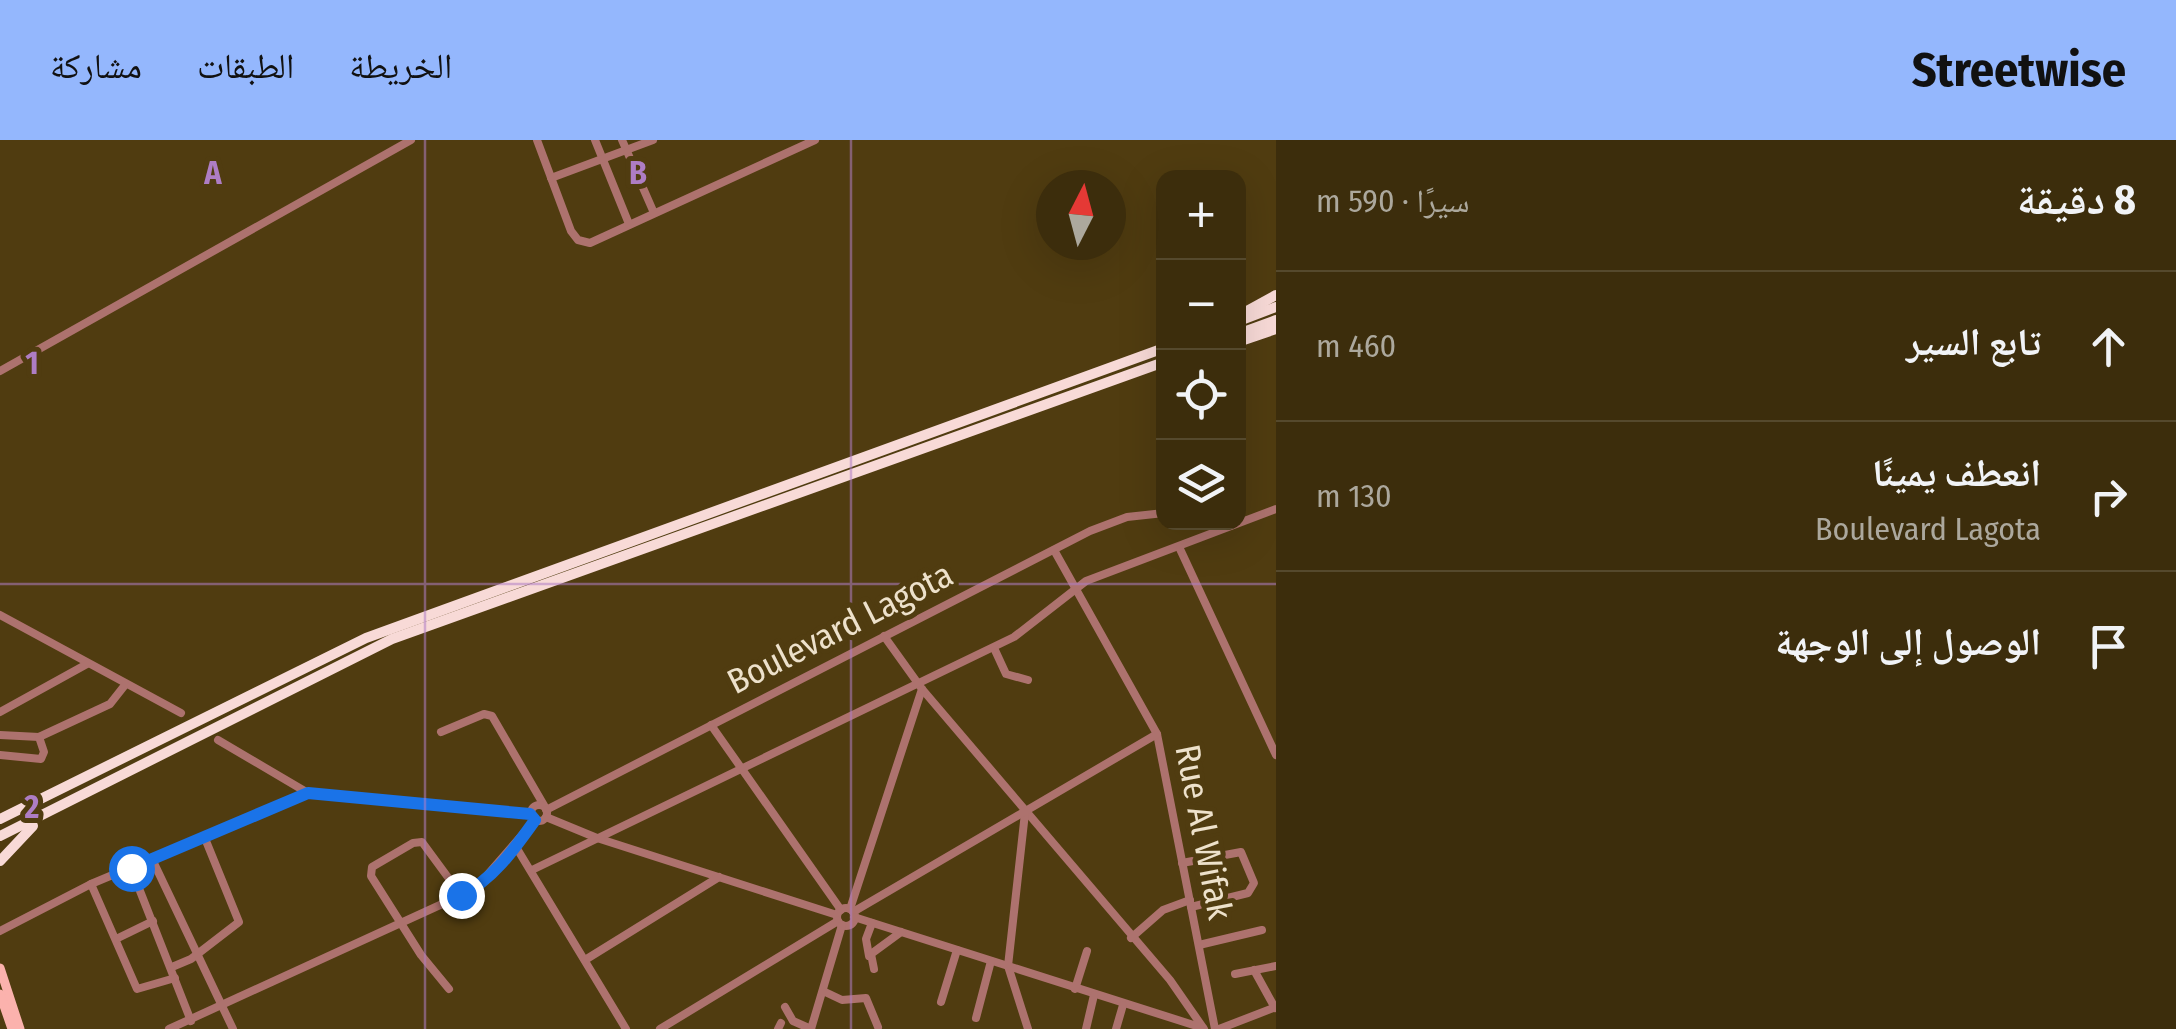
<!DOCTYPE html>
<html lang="ar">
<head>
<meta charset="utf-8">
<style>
  body { margin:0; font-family:"Fira Sans Condensed","Noto Naskh Arabic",sans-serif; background:#47391a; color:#f1f3f6; direction:rtl }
  .controls { position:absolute; right:30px; top:30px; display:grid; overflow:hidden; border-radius:20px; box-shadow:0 10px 40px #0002 }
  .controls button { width:90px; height:90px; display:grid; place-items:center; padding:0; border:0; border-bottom:2px solid #55492d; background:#3c2d0c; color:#f1f3f6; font:50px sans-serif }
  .compass { position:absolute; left:1036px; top:30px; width:90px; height:90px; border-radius:50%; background:#3c2d0c; box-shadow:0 10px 40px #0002; rotate:6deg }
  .stop { position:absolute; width:30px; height:30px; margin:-22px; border:8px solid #1a73e8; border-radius:50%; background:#fff }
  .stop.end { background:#1a73e8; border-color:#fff; box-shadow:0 2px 10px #0008 }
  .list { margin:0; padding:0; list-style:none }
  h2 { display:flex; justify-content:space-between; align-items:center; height:130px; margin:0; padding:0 40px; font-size:42px }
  h2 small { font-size:32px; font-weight:400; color:#aca89d }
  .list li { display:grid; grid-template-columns:65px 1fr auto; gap:30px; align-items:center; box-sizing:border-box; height:150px; padding:0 40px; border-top:2px solid #55492d }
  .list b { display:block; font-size:38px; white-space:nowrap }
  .list p { margin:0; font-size:32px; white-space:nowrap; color:#aca89d }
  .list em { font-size:32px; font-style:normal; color:#aca89d }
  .icon { flex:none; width:55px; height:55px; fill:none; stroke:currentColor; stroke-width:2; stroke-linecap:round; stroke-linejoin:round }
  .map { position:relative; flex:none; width:1276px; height:889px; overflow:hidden; direction:ltr }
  header { display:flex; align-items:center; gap:60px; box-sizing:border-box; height:140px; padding:0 50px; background:#94b7fd; color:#111 }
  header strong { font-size:48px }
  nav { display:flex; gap:55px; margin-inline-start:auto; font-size:35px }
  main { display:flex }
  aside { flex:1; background:#3c2d0c }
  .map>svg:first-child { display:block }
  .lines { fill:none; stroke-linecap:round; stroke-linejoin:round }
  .minor { stroke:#ad726e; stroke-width:8 }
  .major { stroke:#fbb2ad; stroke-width:9 }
  .highway { stroke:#f8dad7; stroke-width:10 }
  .route { stroke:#1a73e8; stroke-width:12 }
  .grid { fill:none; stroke:#ae7dc4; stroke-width:2.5; stroke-opacity:0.55 }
  .labels { text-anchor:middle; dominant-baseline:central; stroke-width:10; stroke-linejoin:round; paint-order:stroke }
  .street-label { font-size:35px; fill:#ede1cb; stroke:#503c10 }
  .grid-label { font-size:32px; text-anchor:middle; font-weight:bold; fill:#ae7dc4; stroke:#503c10; stroke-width:10; stroke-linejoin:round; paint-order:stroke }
</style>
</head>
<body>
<header>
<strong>Streetwise</strong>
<nav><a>الخريطة</a><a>الطبقات</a><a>مشاركة</a></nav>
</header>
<main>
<aside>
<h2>8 دقيقة<small>سيرًا · 590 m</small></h2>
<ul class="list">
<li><svg class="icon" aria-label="ahead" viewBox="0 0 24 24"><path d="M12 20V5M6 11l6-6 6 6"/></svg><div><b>تابع السير</b></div><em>460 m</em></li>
<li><svg class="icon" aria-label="right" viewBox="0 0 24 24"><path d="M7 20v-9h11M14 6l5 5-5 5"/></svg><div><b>انعطف يمينًا</b><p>Boulevard Lagota</p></div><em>130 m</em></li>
<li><svg class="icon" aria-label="arrive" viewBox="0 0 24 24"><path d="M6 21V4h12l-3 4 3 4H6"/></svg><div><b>الوصول إلى الوجهة</b></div></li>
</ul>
</aside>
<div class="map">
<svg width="1276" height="889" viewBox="0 0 1276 889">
  <rect width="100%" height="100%" fill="#503c10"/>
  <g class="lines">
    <g class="minor">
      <polyline points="537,0 571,91 578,100 590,103 815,0"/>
      <polyline points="595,0 629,84"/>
      <polyline points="622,0 654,73"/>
      <polyline points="551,38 653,0"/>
      <polyline points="0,231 411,0"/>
      <polyline points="1180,409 1276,615"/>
      <polyline points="1054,410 1157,594 1215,889"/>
      <polyline points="0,475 181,573"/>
      <polyline points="884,496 922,549 1170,840 1204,889"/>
      <polyline points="994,508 1006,534 1028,540"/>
      <polyline points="0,572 87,524"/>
      <polyline points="711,585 841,770"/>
      <polyline points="441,592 484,574 492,576 545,667"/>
      <polyline points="0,595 39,597 110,564 125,545"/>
      <polyline points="218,600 308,653 531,674"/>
      <polyline points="0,615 41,619 44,612 39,597"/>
      <circle cx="539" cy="673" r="8"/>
      <polyline points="546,670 1090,391 1127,377 1164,373"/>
      <polyline points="1025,673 1008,826 1028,889"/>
      <polyline points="546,677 597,698 837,775"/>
      <polyline points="516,707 626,889"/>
      <polyline points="152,719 233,889"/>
      <polyline points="1201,719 1210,761"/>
      <polyline points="1182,723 1241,712 1254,743 1248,753 1191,767"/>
      <polyline points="131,728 191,881"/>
      <polyline points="532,730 1014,497 1086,441 1276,369"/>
      <polyline points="91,744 137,849 175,838"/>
      <circle cx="846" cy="777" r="9"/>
      <polyline points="850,769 922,549"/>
      <polyline points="853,772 1157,594"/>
      <polyline points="854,777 1203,888"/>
      <polyline points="0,791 91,744 308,653"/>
      <polyline points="1131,798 1163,770 1190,760"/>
      <polyline points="116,799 153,781"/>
      <polyline points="1199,805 1262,790"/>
      <polyline points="869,816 866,799 872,783"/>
      <polyline points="585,820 719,737"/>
      <polyline points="172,827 191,819 239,782 204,696"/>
      <polyline points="874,829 871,814 901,792"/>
      <polyline points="1254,830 1275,868"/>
      <polyline points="1235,834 1276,826"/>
      <polyline points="449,849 421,815 371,736 372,727 413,703 422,702 461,755"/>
      <polyline points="1075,849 1087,811"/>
      <polyline points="823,851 842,860 866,858 878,887"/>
      <polyline points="941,862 957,810"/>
      <polyline points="785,867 793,881 811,889"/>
      <polyline points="976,878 991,821"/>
      <polyline points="169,889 475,749 535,680"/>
      <polyline points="660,889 838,781"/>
      <polyline points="778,889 781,883"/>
      <polyline points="811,889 842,785"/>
      <polyline points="1086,889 1094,855"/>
      <polyline points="1116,889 1123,865"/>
      <polyline points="1219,889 1276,867"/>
    </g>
    <g class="major">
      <polyline points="0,828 20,889"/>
      <polyline points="0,854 12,889"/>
    </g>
    <g class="highway">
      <polyline points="1238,176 1276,155"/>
      <polyline points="1244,179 1276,167"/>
      <polyline points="1238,194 1276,180"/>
      <polyline points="1238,202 1276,189"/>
      <polyline points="0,679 366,498 1164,208"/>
      <polyline points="0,696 392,499 1164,222"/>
      <polyline points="0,721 33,686"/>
    </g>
  </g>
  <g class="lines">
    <path class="route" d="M131,728L308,653L530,674L535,680C515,708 492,741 461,755"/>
  </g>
  <path class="grid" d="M425,0V889M851,0V889M0,444H1276"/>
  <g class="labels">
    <g class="street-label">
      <text transform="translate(840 488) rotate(-27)">Boulevard Lagota</text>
      <text transform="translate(1204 692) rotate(79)">Rue Al Wifak</text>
    </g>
  </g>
  <g class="grid-label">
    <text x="213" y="44">A</text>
    <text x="638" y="44">B</text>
    <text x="32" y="234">1</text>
    <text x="32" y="678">2</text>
  </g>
</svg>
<div class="controls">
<button>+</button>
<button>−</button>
<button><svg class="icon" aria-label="locate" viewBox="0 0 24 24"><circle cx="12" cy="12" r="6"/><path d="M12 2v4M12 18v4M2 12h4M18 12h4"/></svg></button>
<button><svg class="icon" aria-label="layers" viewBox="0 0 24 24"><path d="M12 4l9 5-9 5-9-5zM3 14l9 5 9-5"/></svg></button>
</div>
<svg class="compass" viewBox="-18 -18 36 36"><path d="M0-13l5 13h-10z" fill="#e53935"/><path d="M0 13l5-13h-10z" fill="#aca89d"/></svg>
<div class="stop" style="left:131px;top:728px"></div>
<div class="stop end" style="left:461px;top:755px"></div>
</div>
</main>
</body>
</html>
